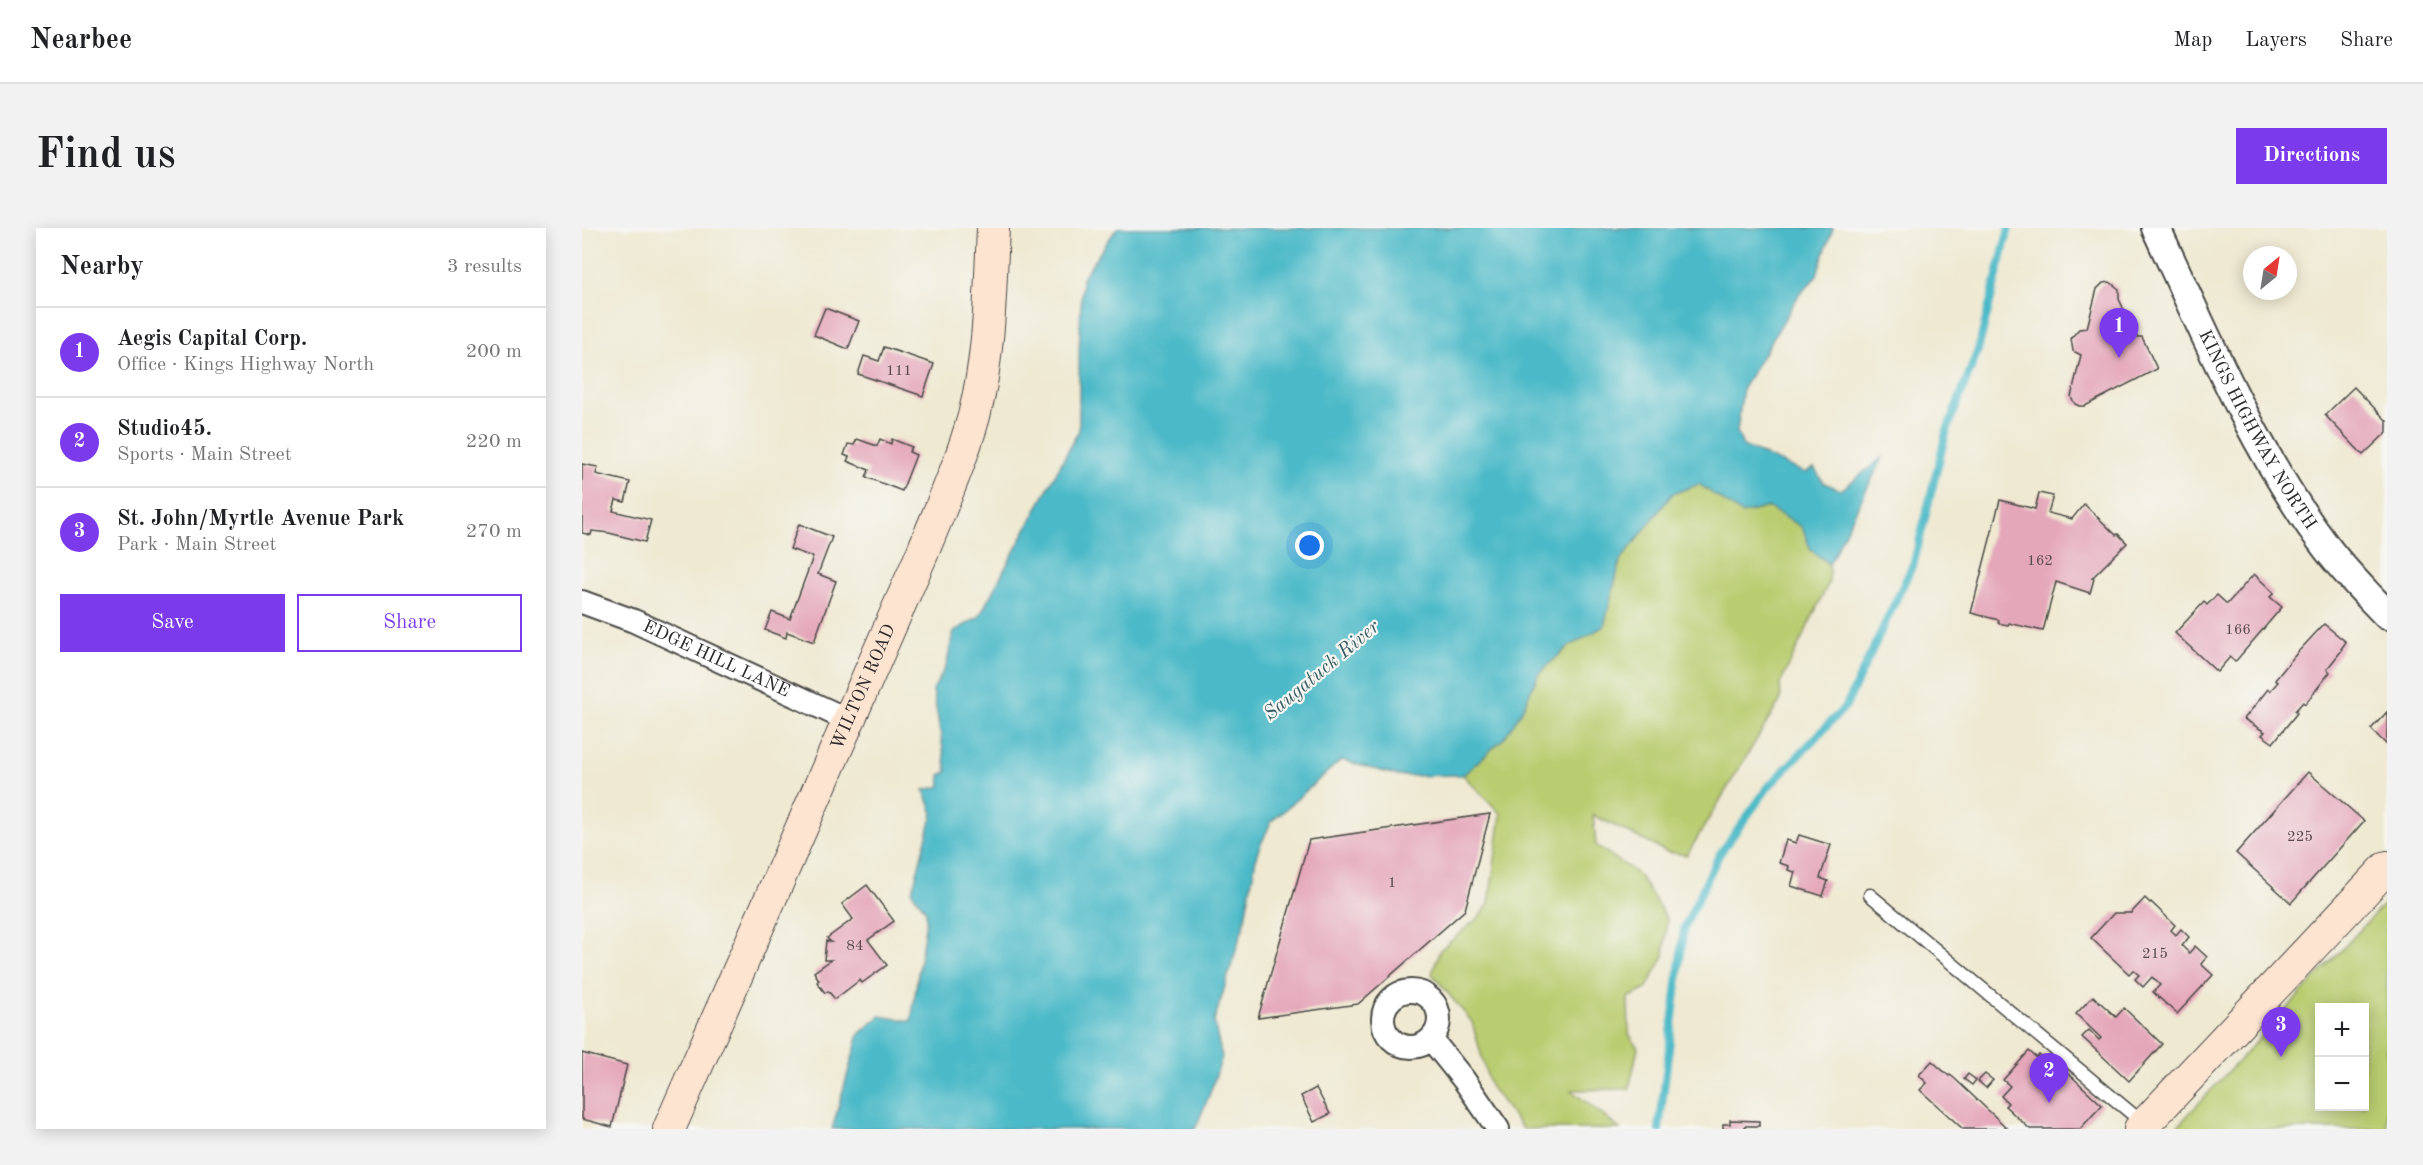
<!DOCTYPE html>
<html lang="en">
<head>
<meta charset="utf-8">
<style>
  body { margin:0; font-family:"Old Standard TT",serif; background:#f2f2f2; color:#202124 }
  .controls { position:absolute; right:18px; bottom:18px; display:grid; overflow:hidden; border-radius:0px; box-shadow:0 3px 15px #0003 }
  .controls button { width:54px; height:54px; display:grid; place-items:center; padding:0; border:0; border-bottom:2px solid #e0e0e0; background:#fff; color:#202124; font:30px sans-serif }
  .compass { position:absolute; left:1661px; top:18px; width:54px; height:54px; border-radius:50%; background:#fff; box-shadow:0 3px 15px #0003; rotate:30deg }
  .you { position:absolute; left:728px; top:318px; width:21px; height:21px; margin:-15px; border:4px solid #fff; border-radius:50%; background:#1a73e8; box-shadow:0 0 0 9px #1a73e833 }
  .badge { display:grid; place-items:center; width:39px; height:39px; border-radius:50%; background:#7c3aed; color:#fff; font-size:20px; font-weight:700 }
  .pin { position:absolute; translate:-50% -50px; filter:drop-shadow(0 2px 3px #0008) }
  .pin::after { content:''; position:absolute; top:32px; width:21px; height:18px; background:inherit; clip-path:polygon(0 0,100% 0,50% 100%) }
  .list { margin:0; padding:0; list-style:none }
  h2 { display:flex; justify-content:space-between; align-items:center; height:78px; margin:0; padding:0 24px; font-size:26px }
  h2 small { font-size:20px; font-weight:400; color:#757577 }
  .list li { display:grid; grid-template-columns:39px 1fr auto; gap:18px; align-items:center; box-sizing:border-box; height:90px; padding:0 24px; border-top:2px solid #e0e0e0 }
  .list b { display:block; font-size:22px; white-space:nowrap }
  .list p { margin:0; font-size:20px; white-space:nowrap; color:#757577 }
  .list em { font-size:20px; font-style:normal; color:#757577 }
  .actions { display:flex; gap:12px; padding:18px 24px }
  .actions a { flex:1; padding:14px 0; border:2px solid #7c3aed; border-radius:0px; text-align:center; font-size:21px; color:#7c3aed }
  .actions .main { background:#7c3aed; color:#fff }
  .map { position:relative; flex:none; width:1805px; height:901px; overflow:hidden; border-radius:0px }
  header { display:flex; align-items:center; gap:36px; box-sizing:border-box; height:84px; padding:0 30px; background:#fff; border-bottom:2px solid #e0e0e0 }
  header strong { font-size:28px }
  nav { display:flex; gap:33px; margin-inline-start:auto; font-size:21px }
  .intro { display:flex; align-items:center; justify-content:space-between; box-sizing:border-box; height:144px; padding:0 36px }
  h1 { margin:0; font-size:42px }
  .button { padding:15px 27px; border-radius:0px; background:#7c3aed; color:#fff; font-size:21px; font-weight:700 }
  main { display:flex; gap:36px; padding:0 36px }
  aside { flex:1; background:#fff; border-radius:0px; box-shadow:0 3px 15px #0003 }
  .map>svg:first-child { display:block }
  .green { fill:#b9cc70; stroke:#727c4e; stroke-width:1.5; fill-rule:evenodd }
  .water { fill:#4cb9c7; stroke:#3c7279; stroke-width:1.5 }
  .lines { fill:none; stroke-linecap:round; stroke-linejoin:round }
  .stream { stroke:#4cb9c7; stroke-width:8 }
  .building { fill:#e4a6b9 }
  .service-casing { stroke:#484844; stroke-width:15 }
  .minor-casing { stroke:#484844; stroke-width:26 }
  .tertiary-casing { stroke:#484844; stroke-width:32 }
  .secondary-casing { stroke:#484844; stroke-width:34 }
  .service { stroke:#fff; stroke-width:12 }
  .minor { stroke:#fff; stroke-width:22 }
  .tertiary { stroke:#fff; stroke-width:28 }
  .secondary { stroke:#fde4d1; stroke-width:32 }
  .labels { text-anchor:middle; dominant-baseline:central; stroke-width:4.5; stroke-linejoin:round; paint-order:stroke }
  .number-label { font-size:15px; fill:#594a4e }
  .street-label { font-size:18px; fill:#2b2b2b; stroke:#f6f6f2 }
  .water-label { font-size:20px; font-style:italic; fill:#375d62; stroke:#f6f6f2 }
</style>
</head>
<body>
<header>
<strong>Nearbee</strong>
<nav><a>Map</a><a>Layers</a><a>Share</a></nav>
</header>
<div class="intro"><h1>Find us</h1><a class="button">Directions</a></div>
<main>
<aside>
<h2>Nearby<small>3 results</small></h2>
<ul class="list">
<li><span class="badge">1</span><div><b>Aegis Capital Corp.</b><p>Office · Kings Highway North</p></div><em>200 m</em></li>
<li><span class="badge">2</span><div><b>Studio45.</b><p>Sports · Main Street</p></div><em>220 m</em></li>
<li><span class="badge">3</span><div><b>St. John/Myrtle Avenue Park</b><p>Park · Main Street</p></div><em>270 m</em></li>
</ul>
<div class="actions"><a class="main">Save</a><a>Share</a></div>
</aside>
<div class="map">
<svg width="1805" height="901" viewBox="0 0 1805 901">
  <rect width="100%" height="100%" fill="#f6f6f2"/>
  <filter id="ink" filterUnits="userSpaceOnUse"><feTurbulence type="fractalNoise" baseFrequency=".0167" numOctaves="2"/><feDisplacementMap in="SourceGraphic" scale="12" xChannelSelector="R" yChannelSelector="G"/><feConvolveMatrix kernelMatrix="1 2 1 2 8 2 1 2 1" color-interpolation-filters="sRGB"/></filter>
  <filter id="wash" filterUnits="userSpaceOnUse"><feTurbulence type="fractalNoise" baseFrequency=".008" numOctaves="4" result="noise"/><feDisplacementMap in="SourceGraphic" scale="24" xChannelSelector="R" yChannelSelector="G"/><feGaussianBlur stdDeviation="1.35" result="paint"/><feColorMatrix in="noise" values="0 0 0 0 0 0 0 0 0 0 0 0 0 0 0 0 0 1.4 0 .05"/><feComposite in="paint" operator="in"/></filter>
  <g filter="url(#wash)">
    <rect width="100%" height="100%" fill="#efe9d2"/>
    <g class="green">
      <polygon points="1117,256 1160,286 1186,279 1221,299 1229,322 1247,336 1247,354 1198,456 1199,471 1105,627 1085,624 1011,587 1014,617 1057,647 1085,691 1082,728 1064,761 1046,770 1047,806 1056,820 1047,861 989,862 1038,901 941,901 908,858 890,794 850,746 858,722 896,690 907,676 919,586 881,547 922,510 939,484 957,445 986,419 1022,398 1038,333 1090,266"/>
      <path d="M1805,673V901H1593ZM1738,780H1782V878H1738Z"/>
    </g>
    <polygon class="water" points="535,0 1251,0 1234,49 1217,67 1161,160 1155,204 1161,218 1223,245 1232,240 1242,255 1259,262 1301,229 1247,336 1229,322 1220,299 1186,279 1160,286 1117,256 1090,266 1038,333 1022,398 986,419 957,445 939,484 922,510 881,547 817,548 759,532 689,594 675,625 662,696 632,794 640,829 627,868 613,901 250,901 277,806 298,788 329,793 344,692 344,683 330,664 351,585 342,562 359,558 358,547 365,544 351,462 365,436 371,404 397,389 497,202 497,126 500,50"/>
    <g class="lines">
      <polyline class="stream" points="1077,901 1102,700 1137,627 1187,558 1264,478 1332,334 1364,205 1396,122 1427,0"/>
    </g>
    <g id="blocks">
      <g class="building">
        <polygon points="1528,54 1537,61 1537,71 1555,109 1560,109 1575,141 1503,178 1497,178 1493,176 1489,169 1499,127 1491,123 1489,110 1497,101 1505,100 1515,61 1521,55"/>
        <polygon points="243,80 277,93 266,121 232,107"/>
        <polygon points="302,119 352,136 341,168 276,146 282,128 297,133"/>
        <polygon points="1772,159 1805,193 1805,204 1781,227 1743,187"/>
        <polygon points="275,211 295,218 298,211 309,216 310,211 330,219 327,224 334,227 320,263 284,249 287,242 265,233 267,229 262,227 266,216 272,217"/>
        <polygon points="0,236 16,239 14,246 48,254 43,274 34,272 31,283 69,292 63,314 27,305 10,303 9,307 0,305"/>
        <polygon points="1457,265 1471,268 1466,285 1490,291 1502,276 1534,307 1536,306 1545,315 1510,350 1512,351 1508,365 1474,354 1461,403 1427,395 1426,397 1416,395 1417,392 1389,385 1418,272 1453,281"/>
        <polygon points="217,296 250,309 236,346 254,353 232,414 205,404 204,410 183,402 190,384 208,391 231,329 208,321"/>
        <polygon points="1672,346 1692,365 1688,369 1700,379 1653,434 1648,429 1635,444 1593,405 1622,374 1625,377 1635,367 1645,376"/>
        <polygon points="1742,396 1764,414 1759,421 1760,422 1745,441 1748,444 1723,476 1721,474 1713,483 1715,485 1691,515 1680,507 1683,504 1662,491 1686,461 1688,463 1696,454 1693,452 1715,425"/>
        <polygon points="1805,484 1805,517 1789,501"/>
        <polygon points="1726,544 1782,593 1709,675 1654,625"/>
        <polygon points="908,586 883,682 776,776 676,790 727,612"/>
        <polygon points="1217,607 1249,617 1238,650 1246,653 1241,668 1209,658 1213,644 1206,642 1207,638 1197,635 1204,612 1214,615"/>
        <polygon points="285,657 312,693 286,712 305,737 280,755 278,752 253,771 246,763 243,765 235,754 237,752 232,744 249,732 242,732 244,713 249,714 245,710 271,691 260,676"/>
        <polygon points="1563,670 1568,675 1569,674 1593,697 1589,702 1594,707 1599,701 1607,709 1600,718 1607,725 1613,718 1625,729 1619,736 1631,747 1595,786 1571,764 1578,757 1570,749 1561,759 1553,751 1557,747 1551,742 1547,746 1509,710 1532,685 1549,685"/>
        <polygon points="1511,768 1534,789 1542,780 1580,816 1547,853 1500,809 1507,802 1517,812 1519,810 1494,786"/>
        <polygon points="1447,823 1455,830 1457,827 1466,835 1465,845 1477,856 1487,846 1520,877 1498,901 1448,901 1423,878 1426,875 1419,868 1428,858 1421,852"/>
        <polygon points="0,825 45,837 30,899 0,891"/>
        <polygon points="1350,833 1367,848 1368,847 1372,850 1426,901 1381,901 1338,862 1345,855 1337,847"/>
        <polygon points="1386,846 1394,852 1390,857 1382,851"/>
        <polygon points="1403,846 1411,852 1404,860 1396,853"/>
        <polygon points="734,860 748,886 732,894 719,868"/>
        <polygon points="1148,892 1177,893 1177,898 1163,898 1163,901 1141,901 1141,896 1148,896"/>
      </g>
    </g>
  </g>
  <g filter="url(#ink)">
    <use href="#blocks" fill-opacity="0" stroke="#484844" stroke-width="1.5"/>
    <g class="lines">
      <defs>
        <polyline id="service" points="1288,667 1561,895"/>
        <g id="minor">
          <path id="s1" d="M0,374L52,393L266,492"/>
          <circle cx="829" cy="791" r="28"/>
          <polyline points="849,811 882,852 916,901"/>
        </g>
        <g id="tertiary">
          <path id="s2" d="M1574,0C1623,106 1673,225 1744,319C1762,343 1784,365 1805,387"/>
        </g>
        <g id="secondary">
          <path id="s3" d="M87,901L340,326C358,281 379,235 392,188C408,126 408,63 411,0"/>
          <polyline points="1558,901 1805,639"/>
        </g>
      </defs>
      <use href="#service" class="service-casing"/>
      <use href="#minor" class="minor-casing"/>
      <use href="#tertiary" class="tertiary-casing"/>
      <use href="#secondary" class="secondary-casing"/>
      <use href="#service" class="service"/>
      <use href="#minor" class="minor"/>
      <use href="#tertiary" class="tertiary"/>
      <use href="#secondary" class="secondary"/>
    </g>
  </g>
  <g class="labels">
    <g class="number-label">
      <text x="317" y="143">111</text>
      <text x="1458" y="333">162</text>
      <text x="1656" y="402">166</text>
      <text x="1718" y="609">225</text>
      <text x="810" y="655">1</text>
      <text x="273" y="718">84</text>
      <text x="1573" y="726">215</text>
    </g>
    <g class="street-label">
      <text stroke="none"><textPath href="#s2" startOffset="226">KINGS HIGHWAY NORTH</textPath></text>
      <text stroke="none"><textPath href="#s1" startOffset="146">EDGE HILL LANE</textPath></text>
      <text stroke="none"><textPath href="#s3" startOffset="483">WILTON ROAD</textPath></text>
    </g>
    <g class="water-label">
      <text transform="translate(740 443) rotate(-40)">Saugatuck River</text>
    </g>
  </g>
</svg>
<div class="controls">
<button>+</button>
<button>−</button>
</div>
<svg class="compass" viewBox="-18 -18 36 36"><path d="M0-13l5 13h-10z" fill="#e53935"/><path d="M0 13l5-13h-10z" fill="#757577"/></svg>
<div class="you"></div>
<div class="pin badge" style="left:1537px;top:130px">1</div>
<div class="pin badge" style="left:1467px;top:875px">2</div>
<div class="pin badge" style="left:1699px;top:829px">3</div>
</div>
</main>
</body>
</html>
